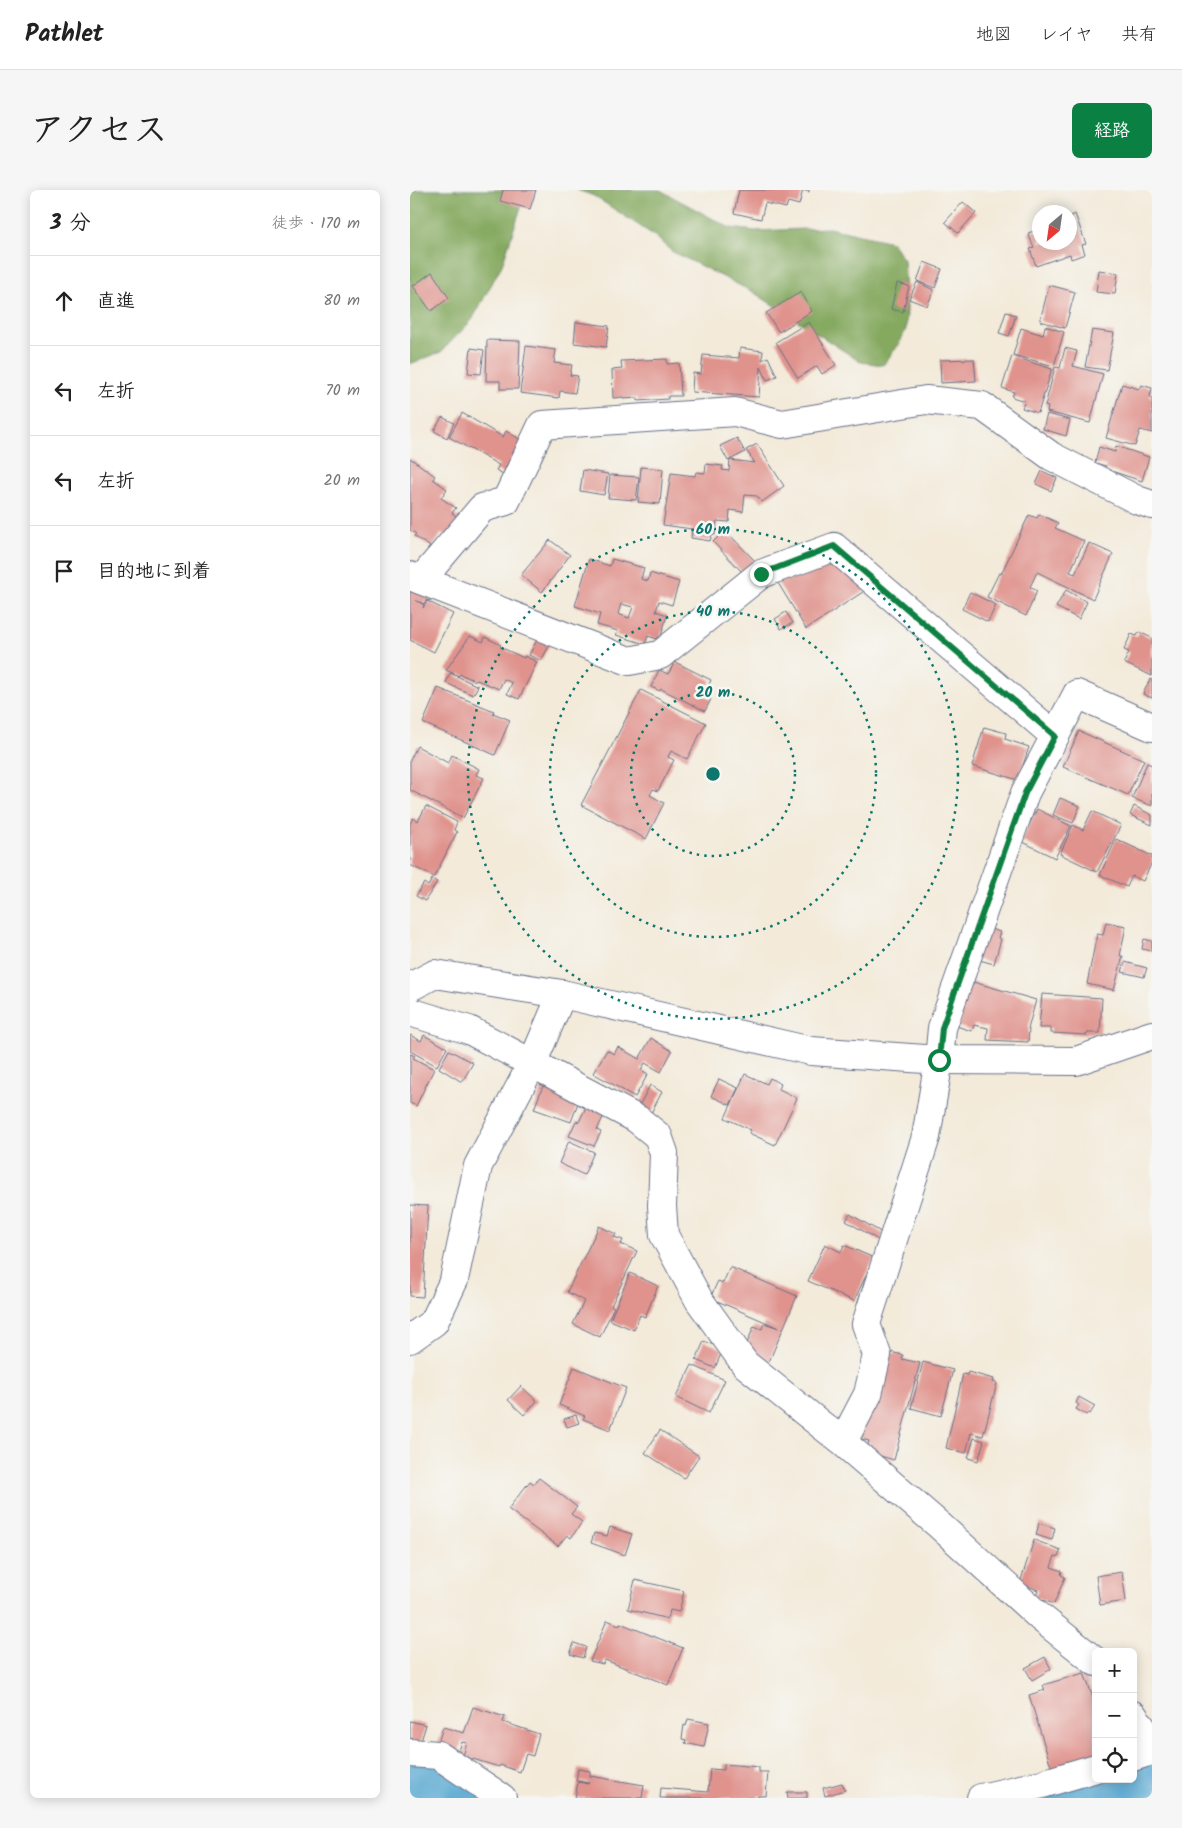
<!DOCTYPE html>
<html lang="ja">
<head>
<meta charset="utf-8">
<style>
  body { margin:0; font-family:Kalam,"Klee One",sans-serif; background:#f6f6f6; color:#222 }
  .controls { position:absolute; right:15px; bottom:15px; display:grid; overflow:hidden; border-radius:8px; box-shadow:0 2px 12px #0003 }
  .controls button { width:45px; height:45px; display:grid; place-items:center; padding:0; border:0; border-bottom:1px solid #e0e0e0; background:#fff; color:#222; font:25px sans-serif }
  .compass { position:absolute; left:622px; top:15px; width:45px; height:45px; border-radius:50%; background:#fff; box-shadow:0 2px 12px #0003; rotate:209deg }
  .stop { position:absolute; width:15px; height:15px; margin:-11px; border:4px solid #0b8043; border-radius:50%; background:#fff }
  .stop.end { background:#0b8043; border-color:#fff; box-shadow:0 1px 5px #0008 }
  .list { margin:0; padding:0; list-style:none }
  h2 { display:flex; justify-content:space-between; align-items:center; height:65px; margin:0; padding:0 20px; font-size:21px }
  h2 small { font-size:16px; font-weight:400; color:#767676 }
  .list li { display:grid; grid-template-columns:32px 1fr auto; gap:15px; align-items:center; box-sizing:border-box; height:90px; padding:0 20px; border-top:1px solid #e0e0e0 }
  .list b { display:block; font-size:19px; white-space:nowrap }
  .list em { font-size:16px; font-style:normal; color:#767676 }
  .icon { flex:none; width:28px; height:28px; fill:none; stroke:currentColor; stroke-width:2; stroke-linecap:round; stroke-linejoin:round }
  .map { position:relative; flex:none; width:742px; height:1608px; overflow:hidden; border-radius:8px }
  header { display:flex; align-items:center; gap:30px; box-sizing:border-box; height:70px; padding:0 25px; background:#fff; border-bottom:1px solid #e0e0e0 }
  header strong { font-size:24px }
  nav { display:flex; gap:28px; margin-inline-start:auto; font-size:18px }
  .intro { display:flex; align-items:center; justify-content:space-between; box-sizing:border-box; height:120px; padding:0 30px }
  h1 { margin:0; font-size:35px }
  .button { padding:12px 22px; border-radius:8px; background:#0b8043; color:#fff; font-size:18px; font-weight:700 }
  main { display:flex; gap:30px; padding:0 30px }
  aside { flex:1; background:#fff; border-radius:8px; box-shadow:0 2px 12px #0003 }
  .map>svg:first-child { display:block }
  .forest { fill:#84a95f; stroke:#506c5e }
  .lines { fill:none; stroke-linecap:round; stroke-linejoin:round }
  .river { stroke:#58a8d2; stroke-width:49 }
  .building { fill:#e0938d; fill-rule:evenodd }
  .minor-casing { stroke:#677089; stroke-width:30 }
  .minor { stroke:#fff; stroke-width:28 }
  .route { stroke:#0b8043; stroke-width:6 }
  .ring { fill:none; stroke:#0f766e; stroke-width:2.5; stroke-dasharray:2.5 5 }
  .centre { fill:#0f766e; stroke:#f6f6f2; stroke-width:2.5 }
  .ring-label { font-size:15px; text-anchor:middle; font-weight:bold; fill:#0f766e; stroke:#f6f6f2; stroke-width:5; stroke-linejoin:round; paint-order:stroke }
</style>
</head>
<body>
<header>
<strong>Pathlet</strong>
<nav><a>地図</a><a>レイヤ</a><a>共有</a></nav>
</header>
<div class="intro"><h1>アクセス</h1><a class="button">経路</a></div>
<main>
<aside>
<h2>3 分<small>徒歩 · 170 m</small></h2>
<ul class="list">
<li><svg class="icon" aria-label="ahead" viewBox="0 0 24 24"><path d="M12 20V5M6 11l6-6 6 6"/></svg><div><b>直進</b></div><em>80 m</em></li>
<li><svg class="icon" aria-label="left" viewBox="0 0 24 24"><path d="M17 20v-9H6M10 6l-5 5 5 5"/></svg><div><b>左折</b></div><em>70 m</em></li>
<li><svg class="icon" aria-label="left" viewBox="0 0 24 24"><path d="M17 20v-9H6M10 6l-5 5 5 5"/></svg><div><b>左折</b></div><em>20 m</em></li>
<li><svg class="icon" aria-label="arrive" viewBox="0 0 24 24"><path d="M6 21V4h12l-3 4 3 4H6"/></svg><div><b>目的地に到着</b></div></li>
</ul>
</aside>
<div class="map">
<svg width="742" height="1608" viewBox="0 0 742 1608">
  <rect width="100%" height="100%" fill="#f6f6f2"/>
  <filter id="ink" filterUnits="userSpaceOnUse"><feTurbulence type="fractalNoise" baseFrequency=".02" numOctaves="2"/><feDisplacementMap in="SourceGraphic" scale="10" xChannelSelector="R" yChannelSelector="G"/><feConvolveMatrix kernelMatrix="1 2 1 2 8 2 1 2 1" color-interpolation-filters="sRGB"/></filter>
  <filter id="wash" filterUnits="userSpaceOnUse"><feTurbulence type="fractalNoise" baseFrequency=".0096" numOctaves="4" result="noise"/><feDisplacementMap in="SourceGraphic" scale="20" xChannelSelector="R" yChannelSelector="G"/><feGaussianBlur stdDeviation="1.12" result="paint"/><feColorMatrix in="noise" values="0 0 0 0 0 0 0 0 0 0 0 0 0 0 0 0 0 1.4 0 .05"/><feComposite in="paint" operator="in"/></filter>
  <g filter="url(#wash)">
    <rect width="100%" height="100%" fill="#f3ead9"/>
    <g class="forest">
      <polygon points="0,0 122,0 112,14 92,75 62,130 31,162 0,174"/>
      <polygon points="167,0 250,0 320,38 345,41 419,38 482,52 494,70 497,119 496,139 487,157 473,175 451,172 343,102 261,61 245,46 184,6"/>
    </g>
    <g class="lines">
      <g class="river">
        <polyline points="0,1589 50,1608"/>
        <polyline points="659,1608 742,1587"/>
      </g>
    </g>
    <g id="blocks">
      <g class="building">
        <polygon points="93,0 126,0 120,19 90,11"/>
        <polygon points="329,0 399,0 399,2 393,0 389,15 378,12 376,18 355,13 351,29 324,23"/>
        <polygon points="553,12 566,23 548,43 535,32"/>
        <polygon points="665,24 676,54 672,55 675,64 661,69 660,64 626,76 620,59 624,58 618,43 630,39 630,52 660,52 660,26"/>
        <polygon points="514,72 532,79 525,98 507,91"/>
        <polygon points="689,80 708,83 705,104 686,102"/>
        <polygon points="22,82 39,108 21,121 3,96"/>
        <polygon points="507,92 524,100 517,116 499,109"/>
        <polygon points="487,93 499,96 493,122 481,119"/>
        <polygon points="639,95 665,102 655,138 630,131"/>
        <polygon points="391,102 402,121 369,142 356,123"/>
        <polygon points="596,122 606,125 599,146 589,143"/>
        <polygon points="166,132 199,136 196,157 164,153"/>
        <polygon points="399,132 426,175 412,184 407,176 388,188 366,152"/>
        <polygon points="635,136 654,142 644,176 603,165 611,138 633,145"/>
        <polygon points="682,140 704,143 697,180 675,177"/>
        <polygon points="77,150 110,151 108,199 90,199 90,191 76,191"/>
        <polygon points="116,156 146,160 144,173 162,175 160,185 168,186 165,203 150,201 149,208 110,203"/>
        <polygon points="61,158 74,160 71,184 58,183"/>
        <polygon points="330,158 353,161 352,170 358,167 367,186 357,190 351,177 349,207 282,202 283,183 291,184 293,165 329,168"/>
        <polygon points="655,158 667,161 663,176 693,184 680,233 637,222 638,217 635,216 645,177 650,178"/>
        <polygon points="602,166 642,179 628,223 612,218 615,211 602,207 604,202 592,198"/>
        <polygon points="257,169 257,174 269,173 271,206 258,206 258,209 228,211 228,208 213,209 213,207 203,208 202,180 212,179 211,171"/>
        <polygon points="564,169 566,191 531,193 530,170"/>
        <polygon points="712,194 729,199 731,195 742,198 740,207 742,208 742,243 730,240 725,256 696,248"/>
        <polygon points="52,223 93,247 96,241 113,251 97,286 86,280 89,275 39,247"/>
        <polygon points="637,224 660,230 656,246 633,239"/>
        <polygon points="32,227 44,233 37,248 24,241"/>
        <polygon points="327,248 335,262 318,271 310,256"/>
        <polygon points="347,254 374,296 352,312 347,306 335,305 333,322 320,320 319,332 307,331 305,345 302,344 300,351 281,348 282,339 253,335 261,283 285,286 286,282 295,283 296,274 313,276 312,280 319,281 320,270 345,273 336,260"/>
        <polygon points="706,256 739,267 732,291 695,279 696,276 685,273 689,257 705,262"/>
        <polygon points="0,268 25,286 23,289 37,299 31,308 46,318 42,323 50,329 37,347 32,343 22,358 4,346 6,344 0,340"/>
        <polygon points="231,277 253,279 250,314 228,312"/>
        <polygon points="173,280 198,284 194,305 170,301"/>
        <polygon points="632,281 647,288 641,301 626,294"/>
        <polygon points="200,285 229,287 226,310 198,308"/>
        <polygon points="629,324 648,333 645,338 674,351 660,382 665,384 679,353 703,364 683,409 627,382 620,397 627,401 616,426 577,407 589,383 591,384 619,325 627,328"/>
        <polygon points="315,340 346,372 334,384 303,352"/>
        <polygon points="140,350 160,365 132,402 111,385"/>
        <polygon points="420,365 459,398 396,439 365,388"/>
        <path d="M179,369L200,376L202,369L234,378L231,389L238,391L240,383L269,392L262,415L249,411L246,421L257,425L250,450L238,446L235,454L206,445L208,441L187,435L190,424L165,416ZM211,414L223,417L219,428L208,424Z"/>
        <polygon points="0,396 22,406 20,411 16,410 14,414 5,410 14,415 13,418 17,411 43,424 24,462 0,450"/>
        <polygon points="656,400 677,412 669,429 646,417"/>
        <polygon points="560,402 586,415 578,432 552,419"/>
        <polygon points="376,422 383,433 371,439 365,429"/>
        <polygon points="729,442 742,448 742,486 714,473 719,462 714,460 721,444 727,446"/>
        <polygon points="60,446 73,452 75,447 91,455 90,457 114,468 115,466 127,472 109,509 97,504 102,493 94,489 89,499 67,490 66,491 50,484 49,486 36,480"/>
        <polygon points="128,448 140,454 131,471 119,465"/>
        <polygon points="265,472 301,490 294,505 301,509 295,521 251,499 250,501 241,497 249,480 258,484"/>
        <polygon points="40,483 68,496 63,505 36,493"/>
        <polygon points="740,489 742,490 742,508 733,504"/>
        <polygon points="28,498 84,521 83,523 100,530 85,565 13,533"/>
        <polygon points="231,500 296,533 277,569 261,561 258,567 264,570 248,601 243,599 240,605 254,613 236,649 171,615"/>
        <polygon points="574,537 596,543 595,549 619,557 608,590 562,576"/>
        <polygon points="669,541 734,570 718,605 653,577"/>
        <polygon points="7,556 38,573 42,565 69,579 66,585 74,588 53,628 0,600 0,570"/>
        <polygon points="737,573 742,575 742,616 722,608"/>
        <polygon points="650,608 670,616 663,633 643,625"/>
        <polygon points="16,616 47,632 44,640 47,642 24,687 0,675 0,634 3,628 8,631"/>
        <polygon points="724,616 742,625 742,635 720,625"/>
        <polygon points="627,619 661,636 645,668 611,651"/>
        <polygon points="682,621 711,635 687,682 650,664 663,635 673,640"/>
        <polygon points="706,649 742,666 742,672 733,691 722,686 717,697 690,685"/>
        <polygon points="22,689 27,692 15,711 6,706 14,693 18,696"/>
        <polygon points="696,732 716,736 710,766 713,766 704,800 677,794 687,744 693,745"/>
        <polygon points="575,737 590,742 588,748 591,749 584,774 562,768"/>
        <polygon points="734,749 742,751 742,761 732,759"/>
        <polygon points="715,772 737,778 734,787 712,782"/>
        <polygon points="553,789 626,810 618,839 619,839 618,852 577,850 578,838 564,835 562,841 540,834"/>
        <polygon points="632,804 692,808 690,843 677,843 677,845 641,843 641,838 629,838"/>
        <polygon points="0,845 11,851 14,845 37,858 27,876 0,861"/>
        <polygon points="241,848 262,861 251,882 235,873 231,880 238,884 225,907 183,883 197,860 204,864 208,857 229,869"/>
        <polygon points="39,860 63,873 52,892 29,878"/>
        <polygon points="0,864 5,866 3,868 24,879 6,916 0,913"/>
        <polygon points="335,884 357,894 360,888 371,894 369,899 387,908 365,955 339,943 341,940 315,928"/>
        <polygon points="309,889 328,898 320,915 301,906"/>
        <polygon points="240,895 252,902 241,923 229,916"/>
        <polygon points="133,896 169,910 161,932 124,919"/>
        <polygon points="178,913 196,921 187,940 191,942 184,956 159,946 166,931 169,932"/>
        <polygon points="159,951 184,962 174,985 149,973"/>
        <polygon points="0,1015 18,1016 13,1107 0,1106"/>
        <polygon points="440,1024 474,1044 470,1051 436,1031"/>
        <polygon points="189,1036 206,1044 204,1047 213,1050 211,1054 227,1061 201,1116 204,1117 190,1147 163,1134 174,1111 157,1102"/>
        <polygon points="415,1054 431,1062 434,1055 464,1068 444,1111 398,1091"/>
        <polygon points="320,1077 387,1106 358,1174 356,1173 355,1176 346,1172 349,1167 334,1161 344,1136 352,1139 354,1133 369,1138 305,1110 306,1109 301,1106 308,1091 313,1093"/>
        <polygon points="220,1083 248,1096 235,1127 230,1125 224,1140 200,1130"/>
        <polygon points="294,1151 313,1159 305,1178 286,1170"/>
        <polygon points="480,1162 493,1165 492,1169 510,1173 484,1270 464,1264 465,1261 457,1259 459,1251 447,1248"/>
        <polygon points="513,1172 543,1180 531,1226 501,1218"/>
        <polygon points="282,1175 315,1190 299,1223 266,1207"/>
        <polygon points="164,1177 216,1198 200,1240 173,1229 175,1226 149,1215"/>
        <polygon points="558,1182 584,1189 583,1192 587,1193 573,1246 561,1243 556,1263 536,1258 553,1184 557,1185"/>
        <polygon points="111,1196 127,1211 114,1225 98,1210"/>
        <polygon points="669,1207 685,1216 680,1224 678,1223 676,1225 666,1219 669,1215 666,1213"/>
        <polygon points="166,1225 169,1233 157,1237 154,1229"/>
        <polygon points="250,1240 289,1266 274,1288 235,1263"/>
        <polygon points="564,1248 574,1251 568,1271 558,1268"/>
        <polygon points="129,1288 167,1317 161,1324 172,1332 161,1348 157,1345 148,1356 98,1319 120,1291 124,1294"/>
        <polygon points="629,1333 645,1338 642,1350 626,1345"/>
        <polygon points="200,1337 222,1344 215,1365 181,1353 184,1343 197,1346"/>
        <polygon points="624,1350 651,1360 648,1367 645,1366 641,1377 652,1381 651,1385 655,1387 644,1414 625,1407 628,1400 610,1393"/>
        <polygon points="712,1382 716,1411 690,1415 686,1386"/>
        <polygon points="225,1390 274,1401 269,1422 260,1420 258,1429 218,1419"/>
        <polygon points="197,1430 209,1435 210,1433 273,1458 258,1495 195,1470 193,1474 180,1471"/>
        <polygon points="164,1453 176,1457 173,1468 160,1464"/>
        <polygon points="635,1467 641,1479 622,1490 615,1478"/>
        <polygon points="674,1483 686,1516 686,1567 643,1583 619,1505 635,1500 633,1495"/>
        <polygon points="63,1517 95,1527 93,1532 129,1544 123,1566 116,1564 110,1582 90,1575 89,1577 53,1566 57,1553 52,1552 47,1566 26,1559 33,1537 54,1543"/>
        <polygon points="278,1529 299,1533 294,1557 275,1553 276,1550 272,1549 274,1535 276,1536"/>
        <polygon points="0,1531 16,1535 10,1554 0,1551"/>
        <polygon points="314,1574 349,1577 349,1582 358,1582 356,1606 348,1606 348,1608 250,1608 251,1598 298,1602 300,1579 314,1580"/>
        <polygon points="168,1579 180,1581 180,1586 234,1595 232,1608 165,1608 168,1592 178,1594 179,1593 166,1591"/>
        <polygon points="432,1593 435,1600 415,1606 413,1598"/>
        <polygon points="377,1602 397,1602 397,1608 378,1608"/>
      </g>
    </g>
  </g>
  <g filter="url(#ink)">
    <use href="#blocks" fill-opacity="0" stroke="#677089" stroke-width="1"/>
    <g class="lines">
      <defs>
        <g id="minor">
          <polyline points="0,386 219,471 250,465 351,384 424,357 645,546"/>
          <polyline points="11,390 72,318 96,311 132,235 325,222 372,234 516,210 572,216 641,266 727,310 742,315"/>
          <polyline points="0,797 25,784 152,804 401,861 529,870 666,871 742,845"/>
          <polyline points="0,822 59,840 227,929 248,946 254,963 252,1016 254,1045 289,1110 335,1174 429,1249 529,1335 630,1427 686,1472"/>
          <polyline points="0,1149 24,1132 44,1090 68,976 122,874 152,804"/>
          <polyline points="429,1249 437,1244 458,1204 467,1165 456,1134 516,947 529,870 532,838 615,603 667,504 742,537"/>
          <polyline points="723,1525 742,1552"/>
          <polyline points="0,1563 28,1565 92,1608"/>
          <polyline points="723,1567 742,1561"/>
          <polyline points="571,1608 632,1594 686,1578"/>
        </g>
      </defs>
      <use href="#minor" class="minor-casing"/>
      <use href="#minor" class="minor"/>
    </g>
  </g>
  <g class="lines" filter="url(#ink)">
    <polyline class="route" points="351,384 424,356 645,546 615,603 532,838 529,870"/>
  </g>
  <g class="ring">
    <circle cx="303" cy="584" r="82"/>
    <circle cx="303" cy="584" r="163"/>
    <circle cx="303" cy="584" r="245"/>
  </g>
  <circle cx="303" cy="584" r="8" class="centre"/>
  <g class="ring-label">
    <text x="303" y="344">60 m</text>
    <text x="303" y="426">40 m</text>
    <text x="303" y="507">20 m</text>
  </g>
</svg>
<div class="controls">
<button>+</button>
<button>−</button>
<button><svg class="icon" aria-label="locate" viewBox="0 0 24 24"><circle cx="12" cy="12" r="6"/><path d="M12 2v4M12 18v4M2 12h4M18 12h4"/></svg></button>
</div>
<svg class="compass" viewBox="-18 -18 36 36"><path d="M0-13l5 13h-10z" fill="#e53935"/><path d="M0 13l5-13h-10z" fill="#767676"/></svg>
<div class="stop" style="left:529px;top:870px"></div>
<div class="stop end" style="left:351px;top:384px"></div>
</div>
</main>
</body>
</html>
